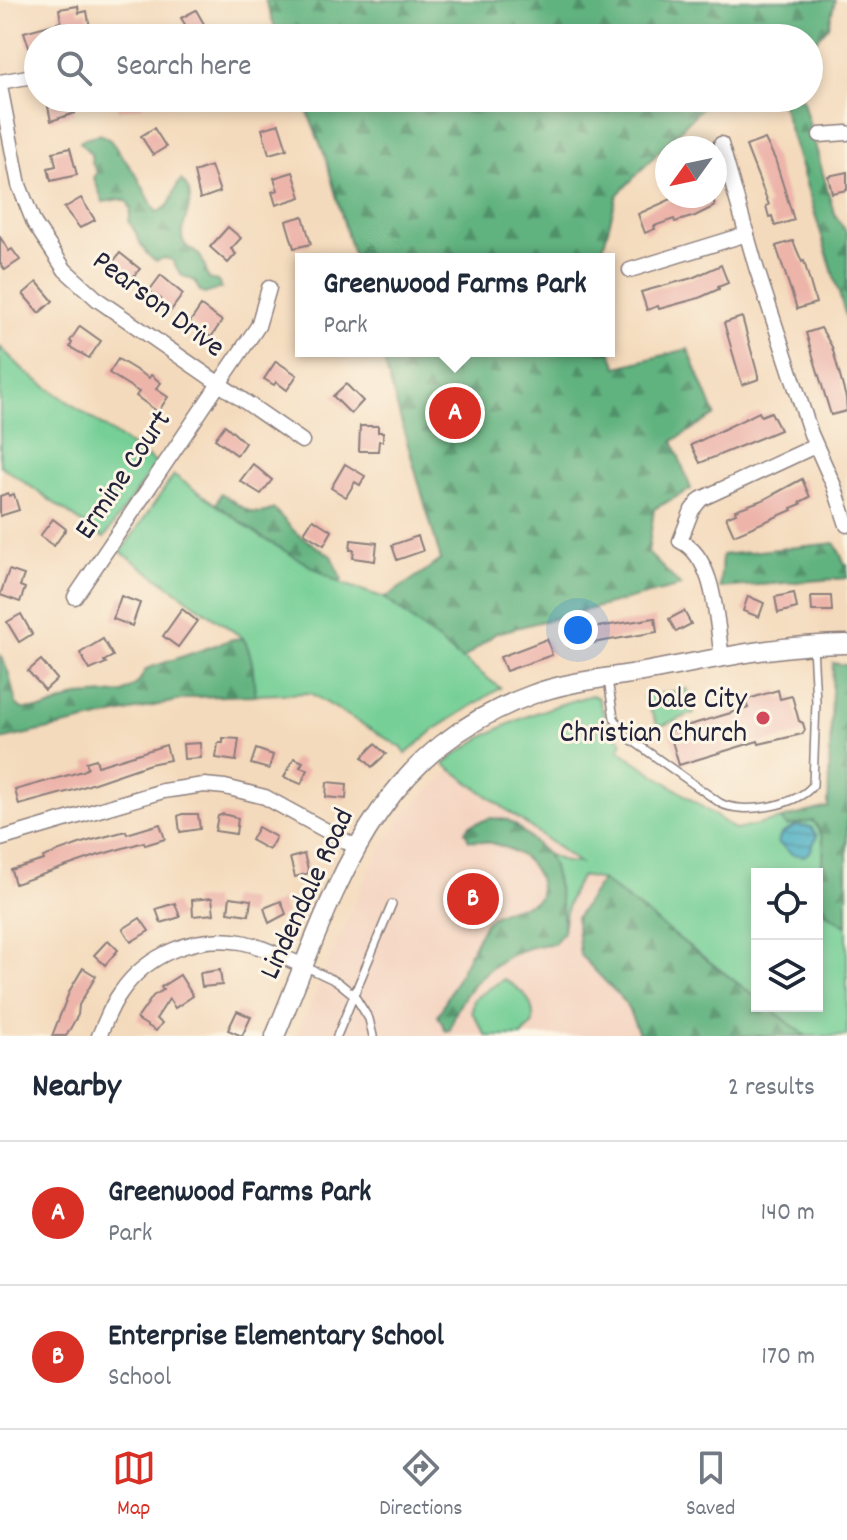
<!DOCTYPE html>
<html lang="en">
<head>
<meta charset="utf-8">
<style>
  body { margin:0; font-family:Dekko,sans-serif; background:#f2f2f3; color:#1f2937 }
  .controls { position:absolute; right:24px; bottom:24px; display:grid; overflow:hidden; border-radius:0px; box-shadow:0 4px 12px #0003 }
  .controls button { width:72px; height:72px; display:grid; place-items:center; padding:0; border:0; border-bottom:2px solid #e0e1e3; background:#fff; color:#1f2937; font:40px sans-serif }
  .compass { position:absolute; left:655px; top:136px; width:72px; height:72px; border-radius:50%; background:#fff; box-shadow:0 4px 12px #0003; rotate:237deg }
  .you { position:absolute; left:578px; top:630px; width:28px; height:28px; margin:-20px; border:6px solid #fff; border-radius:50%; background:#1a73e8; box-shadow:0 0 0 12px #1a73e833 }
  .badge { display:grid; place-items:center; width:52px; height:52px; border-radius:50%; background:#d93025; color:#fff; font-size:26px; font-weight:700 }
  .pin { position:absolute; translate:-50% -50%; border:4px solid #fff; box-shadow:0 2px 8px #0006 }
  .popup { position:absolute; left:295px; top:253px; width:320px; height:104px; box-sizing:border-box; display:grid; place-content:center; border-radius:0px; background:#fff; filter:drop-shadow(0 2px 6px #0005); font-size:26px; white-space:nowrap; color:#747a83 }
  .popup b { font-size:30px; color:#1f2937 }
  .popup::after { content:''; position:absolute; left:50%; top:100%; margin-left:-16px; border:16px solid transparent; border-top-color:#fff }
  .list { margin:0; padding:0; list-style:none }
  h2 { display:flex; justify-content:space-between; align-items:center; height:104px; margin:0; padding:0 32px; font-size:34px }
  h2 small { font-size:26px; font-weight:400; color:#747a83 }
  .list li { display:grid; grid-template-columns:52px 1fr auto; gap:24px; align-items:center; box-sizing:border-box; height:144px; padding:0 32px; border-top:2px solid #e0e1e3 }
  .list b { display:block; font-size:30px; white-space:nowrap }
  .list p { margin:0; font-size:26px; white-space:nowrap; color:#747a83 }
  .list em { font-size:26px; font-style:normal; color:#747a83 }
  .icon { flex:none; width:44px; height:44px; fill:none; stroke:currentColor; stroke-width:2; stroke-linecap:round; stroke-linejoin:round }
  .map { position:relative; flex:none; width:847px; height:1036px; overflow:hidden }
  .search { position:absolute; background:#fff; box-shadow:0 4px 12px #0003; left:24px; right:24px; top:24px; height:88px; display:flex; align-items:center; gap:20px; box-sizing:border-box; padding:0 28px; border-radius:44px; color:#747a83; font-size:30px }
  .sheet { height:392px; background:#fff }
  nav { display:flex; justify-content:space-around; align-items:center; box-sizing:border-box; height:112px; border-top:2px solid #e0e1e3; background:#fff; font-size:22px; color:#747a83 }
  nav a { display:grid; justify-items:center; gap:4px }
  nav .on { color:#d93025 }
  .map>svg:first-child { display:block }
  .built { fill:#f4d3c0 }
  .green { fill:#75cf96; stroke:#4c7868; stroke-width:2 }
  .forest { fill:url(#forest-firs); stroke:#416a5d; stroke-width:2 }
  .water { fill:url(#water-rules); stroke:#32677e; stroke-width:2 }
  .building { fill:#edb4aa }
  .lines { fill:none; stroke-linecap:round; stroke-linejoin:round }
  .service-casing { stroke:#8b7e7c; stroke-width:10 }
  .minor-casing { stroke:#8b7e7c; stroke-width:17 }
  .tertiary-casing { stroke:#8b7e7c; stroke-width:21 }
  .service { stroke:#fff; stroke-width:7 }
  .minor { stroke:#fff; stroke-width:14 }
  .tertiary { stroke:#fff; stroke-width:18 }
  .poi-dot { fill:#d1495b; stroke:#fcf5e5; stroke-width:3 }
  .labels { text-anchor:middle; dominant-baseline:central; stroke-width:6; stroke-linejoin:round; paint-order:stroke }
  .street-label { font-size:30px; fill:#22223b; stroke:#fcf5e5 }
  .poi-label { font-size:30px; fill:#22223b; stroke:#fcf5e5; text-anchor:end }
</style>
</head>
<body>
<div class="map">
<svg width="847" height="1036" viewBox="0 0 847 1036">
  <defs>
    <pattern id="forest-firs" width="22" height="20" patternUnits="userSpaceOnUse" patternTransform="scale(2)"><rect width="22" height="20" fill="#60b27f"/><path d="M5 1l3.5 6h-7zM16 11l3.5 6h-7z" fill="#4f9069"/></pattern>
    <pattern id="water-rules" width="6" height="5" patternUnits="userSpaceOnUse" patternTransform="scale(2)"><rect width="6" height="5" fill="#42acc1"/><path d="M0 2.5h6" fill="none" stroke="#378c9e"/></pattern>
  </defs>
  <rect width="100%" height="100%" fill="#fcf5e5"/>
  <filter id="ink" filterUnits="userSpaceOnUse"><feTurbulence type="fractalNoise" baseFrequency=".0125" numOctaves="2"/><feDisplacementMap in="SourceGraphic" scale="16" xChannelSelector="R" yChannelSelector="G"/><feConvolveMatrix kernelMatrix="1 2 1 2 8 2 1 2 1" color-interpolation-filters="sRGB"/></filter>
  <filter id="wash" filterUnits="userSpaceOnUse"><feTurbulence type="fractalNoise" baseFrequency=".006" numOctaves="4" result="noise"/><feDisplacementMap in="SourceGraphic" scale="32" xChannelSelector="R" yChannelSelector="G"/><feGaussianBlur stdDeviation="1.8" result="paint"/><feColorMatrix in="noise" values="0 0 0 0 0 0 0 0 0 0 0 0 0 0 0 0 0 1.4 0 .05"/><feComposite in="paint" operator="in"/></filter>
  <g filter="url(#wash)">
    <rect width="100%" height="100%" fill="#f4dabc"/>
    <polygon class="built" points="452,769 602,880 577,918 580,954 626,1002 640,1036 297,1036 365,879 385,843 405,813"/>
    <g class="green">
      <polygon points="0,347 27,373 156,463 104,538 0,465"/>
      <polygon points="174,475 263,538 340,583 385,598 500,688 434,730 406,754 402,748 310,693 255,695 252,663 243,638 121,552"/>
      <polygon points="687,689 694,713 659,727 643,697"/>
      <path d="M592,695L598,698L610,730L623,742L619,750L736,830L781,819L787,826L813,821C824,833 826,851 821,866L806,874H757V998L602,880L582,876C568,893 566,910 563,932C563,909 557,873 547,854L565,862L579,863L444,764C487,728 539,710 592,695Z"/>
      <polygon points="817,906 847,927 847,1036 806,1036 767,1006 817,1006"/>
      <path d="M504,979C522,991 535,999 533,1023L522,1036H486L472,1012L474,999Z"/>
    </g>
    <g class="forest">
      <polygon points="265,0 835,0 829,26 809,48 809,38 279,38"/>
      <polygon points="302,98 720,98 706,103 617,195 600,259 354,259 325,156"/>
      <polygon points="780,98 802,98 834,213 847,233 847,320"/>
      <path d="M100,134L110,140L137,176L156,212C176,207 170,192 181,180C200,196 183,217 182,236C182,246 192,249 199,255C205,261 205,271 209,279L217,281L222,288L205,294L199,290L195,281L181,275L172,260L164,258L157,261C139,253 140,235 129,222L131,209L127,201L120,199L103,202L94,178L97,172L92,163L91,154L80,142L85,138Z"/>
      <polygon points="609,347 617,367 688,349 715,415 673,441 691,489 654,509 648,553 681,586 496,633 462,660 385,598 441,560 381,351 609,351"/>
      <path d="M221,493C240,505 251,520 274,509L296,533L331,556L342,579L340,583L263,538L216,504Z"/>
      <polygon points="835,543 845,564 847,564 847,578 720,588 722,555"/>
      <path d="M243,638C254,655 253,676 255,695L194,697L0,740V654L9,674L16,704L22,709H44L78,696L123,693L138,683L146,669L233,639Z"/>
      <path d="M833,663L847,665V927L817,906V874H806L821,866C826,851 824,833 813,821L787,826L781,819L828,807Z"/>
      <path d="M491,818L508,820L518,827L547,854L553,866L563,913V932L554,944C506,945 461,985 450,1030L446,1031L438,1016L485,923C502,904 526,911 540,897C543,857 503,842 469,840L465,831L470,825Z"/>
      <polygon points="602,880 757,998 757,1006 767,1006 806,1036 640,1036 625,1002 580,955 576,918"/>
    </g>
    <polygon class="water" points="796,826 811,827 817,836 810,852 804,856 792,854 778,843 781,834"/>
    <g id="blocks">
      <g class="building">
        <polygon points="78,6 79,13 87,11 90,28 52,38 38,38 38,45 29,47 24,32 61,22 59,9"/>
        <polygon points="196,10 212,38 185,38 180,29 186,26 181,18"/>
        <polygon points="58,98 72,98 75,113 51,121 48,107 52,106 51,100"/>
        <polygon points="116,98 141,98 143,106 118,111"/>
        <polygon points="279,124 287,149 269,154 262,129"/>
        <polygon points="154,128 166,147 153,155 141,136"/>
        <polygon points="765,139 775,159 794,220 775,226 772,216 769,217 766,206 769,205 746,146"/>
        <polygon points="70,148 77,175 51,181 48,168 56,166 53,152"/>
        <polygon points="211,166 220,192 200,199 194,172"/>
        <polygon points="293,172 301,197 276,205 272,192 278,190 274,178"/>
        <polygon points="847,172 847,190 832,193 828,176"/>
        <polygon points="678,196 712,196 715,206 695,216 675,222 674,219 654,226 655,229 645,233 638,214"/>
        <polygon points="81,198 95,220 80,228 64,208"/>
        <polygon points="303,216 311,244 294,248 286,221"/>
        <polygon points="228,227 241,238 231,249 236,254 228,263 210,247"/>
        <polygon points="0,237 9,251 12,249 20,260 5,270 0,263"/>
        <polygon points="793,241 802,262 804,261 816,303 797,309 776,246"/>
        <polygon points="120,253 140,269 128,283 109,267"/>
        <polygon points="721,265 728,283 718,287 719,289 699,298 659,309 658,306 647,310 641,292 692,278"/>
        <polygon points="161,275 183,294 169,313 157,304 161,299 149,291"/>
        <polygon points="37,282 53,301 39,313 23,294"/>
        <polygon points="201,306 222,321 211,337 190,322"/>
        <polygon points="742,317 759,379 742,385 724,323"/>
        <polygon points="80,326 101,341 89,358 70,347 72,343 70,341"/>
        <polygon points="821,328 832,347 846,398 847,411 831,415 806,333"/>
        <polygon points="118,359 149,378 151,375 161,383 156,389 168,397 158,412 136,396 139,392 109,373"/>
        <polygon points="276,361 297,375 287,390 276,382 274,385 264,379"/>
        <polygon points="346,384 363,401 351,414 333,396"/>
        <polygon points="759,412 761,416 771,412 780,430 700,463 691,445"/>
        <polygon points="225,425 245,443 237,455 215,439"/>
        <polygon points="360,426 378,426 378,432 383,432 383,441 379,441 378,451 359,451"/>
        <polygon points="253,464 272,480 261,494 240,481"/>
        <polygon points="345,464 365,476 360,485 355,482 346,497 331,488"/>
        <polygon points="802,479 810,497 800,502 801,504 791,508 792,510 734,535 726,517 736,513 735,510 765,499"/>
        <polygon points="8,493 9,496 14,494 19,510 0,516 0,496"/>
        <polygon points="53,519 66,529 54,546 40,536"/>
        <polygon points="313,519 332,531 324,545 304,533"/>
        <polygon points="418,536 423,551 397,560 392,545"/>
        <polygon points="351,540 377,543 375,561 353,558 354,550 350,550"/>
        <polygon points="9,570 24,575 20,586 25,588 20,602 0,595"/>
        <polygon points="794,593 797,608 778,613 775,597"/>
        <polygon points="121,596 140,603 132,626 113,619"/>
        <polygon points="748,596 764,603 759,617 743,611"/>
        <polygon points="811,596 831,596 832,611 812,611"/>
        <polygon points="182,609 197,621 178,647 163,636"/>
        <polygon points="684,611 691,624 676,632 669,619"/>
        <polygon points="21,614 32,634 19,642 7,622"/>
        <polygon points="655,618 657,632 569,647 566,632"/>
        <polygon points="103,639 113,656 104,661 106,663 90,670 80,653"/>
        <polygon points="547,639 552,655 506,671 500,657"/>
        <polygon points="41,660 57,679 45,690 28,671"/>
        <polygon points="778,690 780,699 792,696 799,721 803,723 805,730 802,734 759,744 758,741 679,765 669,731 748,708 745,700"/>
        <polygon points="223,738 239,739 236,761 216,758 218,743 223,743"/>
        <polygon points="200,743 201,758 184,759 183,744"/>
        <polygon points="375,744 386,754 372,767 362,757"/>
        <polygon points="166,745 170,760 150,764 74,790 19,805 15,790 83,771 88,768 86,762 96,759 98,766"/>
        <polygon points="256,749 273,755 269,769 251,764"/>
        <polygon points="294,758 303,762 300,767 308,770 301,784 284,777"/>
        <polygon points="327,782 347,784 346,799 326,797"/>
        <polygon points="182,814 198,814 200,829 180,832 178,816"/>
        <polygon points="223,814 238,818 236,834 215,831 218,816"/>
        <polygon points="160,824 165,839 145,845 144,842 99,855 15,884 11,870 44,860 43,857 85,842 126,831 127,834"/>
        <polygon points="258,827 276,837 269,850 251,840"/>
        <polygon points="304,854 309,873 295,877 290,858"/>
        <polygon points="230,897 251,900 249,915 228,912"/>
        <polygon points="212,898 214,914 193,916 192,900"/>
        <polygon points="281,901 286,914 269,923 264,908"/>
        <polygon points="175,903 180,917 161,923 156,909"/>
        <polygon points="140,918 149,931 131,942 123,929"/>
        <polygon points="108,940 118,950 105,965 94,955"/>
        <polygon points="83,968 96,976 79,1005 78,1015 66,1036 52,1036 70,990"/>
        <polygon points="220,970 222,985 202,987 200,973"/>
        <polygon points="180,975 193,996 175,1008 169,999 156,1019 162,1023 156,1031 137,1019 153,996 163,990 161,987"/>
        <polygon points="237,1011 251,1017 242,1036 228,1030"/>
      </g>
    </g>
  </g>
  <g filter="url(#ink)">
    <use href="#blocks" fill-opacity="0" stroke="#8b7e7c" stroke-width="2"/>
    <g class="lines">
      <defs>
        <g id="service">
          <path d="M608,680L614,718L626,736L720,803C742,815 798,806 813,785L816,702L813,646"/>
          <polyline points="304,966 338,982 354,995 392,904"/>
          <polyline points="337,1036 354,995 369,1019 373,1036"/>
        </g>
        <g id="minor">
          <polyline points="0,82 38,75"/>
          <polyline points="0,86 19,185 34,223 65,270 98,300 302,441"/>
          <polyline points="820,135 847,133"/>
          <polyline points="721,144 756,267 811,434 834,486 847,525"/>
          <polyline points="630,270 747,234"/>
          <polyline points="75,597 258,326 269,288"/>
          <path d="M722,658C716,622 716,558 680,541L692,510L701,499L815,446"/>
          <polyline points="0,839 163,791 204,785 225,787 265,797 356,847"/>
          <path d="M99,1036C106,1021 111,1005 121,992C147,954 196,934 241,942C263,946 284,958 304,966"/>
        </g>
        <path id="tertiary" d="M275,1036C335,893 369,755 531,695C568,681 610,678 649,671C715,659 780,644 847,644"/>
      </defs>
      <use href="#service" class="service-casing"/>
      <use href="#minor" class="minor-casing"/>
      <use href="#tertiary" class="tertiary-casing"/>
      <use href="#service" class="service"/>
      <use href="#minor" class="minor"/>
      <use href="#tertiary" class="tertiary"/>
    </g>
  </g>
  <circle class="poi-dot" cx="763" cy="718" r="8"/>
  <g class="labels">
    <g class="street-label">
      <text transform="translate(157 306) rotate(37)">Pearson Drive</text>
      <text transform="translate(125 476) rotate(-56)">Ermine Court</text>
      <text transform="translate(309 895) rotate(-65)">Lindendale Road</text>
    </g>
    <g class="poi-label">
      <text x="747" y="701">Dale City<tspan x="747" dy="34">Christian Church</tspan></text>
    </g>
  </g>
</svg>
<div class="controls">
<button><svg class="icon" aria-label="locate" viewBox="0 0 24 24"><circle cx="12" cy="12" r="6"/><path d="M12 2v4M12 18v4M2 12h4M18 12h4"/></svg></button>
<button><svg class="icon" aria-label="layers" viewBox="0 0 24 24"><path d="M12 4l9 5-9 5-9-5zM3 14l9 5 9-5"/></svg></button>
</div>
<svg class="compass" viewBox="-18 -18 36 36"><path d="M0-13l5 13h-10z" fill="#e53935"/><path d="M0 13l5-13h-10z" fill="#747a83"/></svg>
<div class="you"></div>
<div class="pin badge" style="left:455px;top:413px">A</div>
<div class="popup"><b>Greenwood Farms Park</b>Park</div>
<div class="pin badge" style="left:473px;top:899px">B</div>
<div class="search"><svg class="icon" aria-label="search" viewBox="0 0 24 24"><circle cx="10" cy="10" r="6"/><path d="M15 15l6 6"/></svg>Search here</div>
</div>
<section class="sheet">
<h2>Nearby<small>2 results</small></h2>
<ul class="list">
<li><span class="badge">A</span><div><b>Greenwood Farms Park</b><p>Park</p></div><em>140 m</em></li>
<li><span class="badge">B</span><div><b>Enterprise Elementary School</b><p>School</p></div><em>170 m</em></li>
</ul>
</section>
<nav>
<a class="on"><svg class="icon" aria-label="map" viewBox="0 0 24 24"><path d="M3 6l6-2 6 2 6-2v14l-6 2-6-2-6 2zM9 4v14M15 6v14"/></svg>Map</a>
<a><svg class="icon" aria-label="directions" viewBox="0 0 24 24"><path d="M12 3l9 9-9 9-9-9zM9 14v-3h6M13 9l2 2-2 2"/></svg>Directions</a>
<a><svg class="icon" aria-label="saved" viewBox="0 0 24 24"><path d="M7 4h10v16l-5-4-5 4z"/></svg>Saved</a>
</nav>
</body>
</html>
